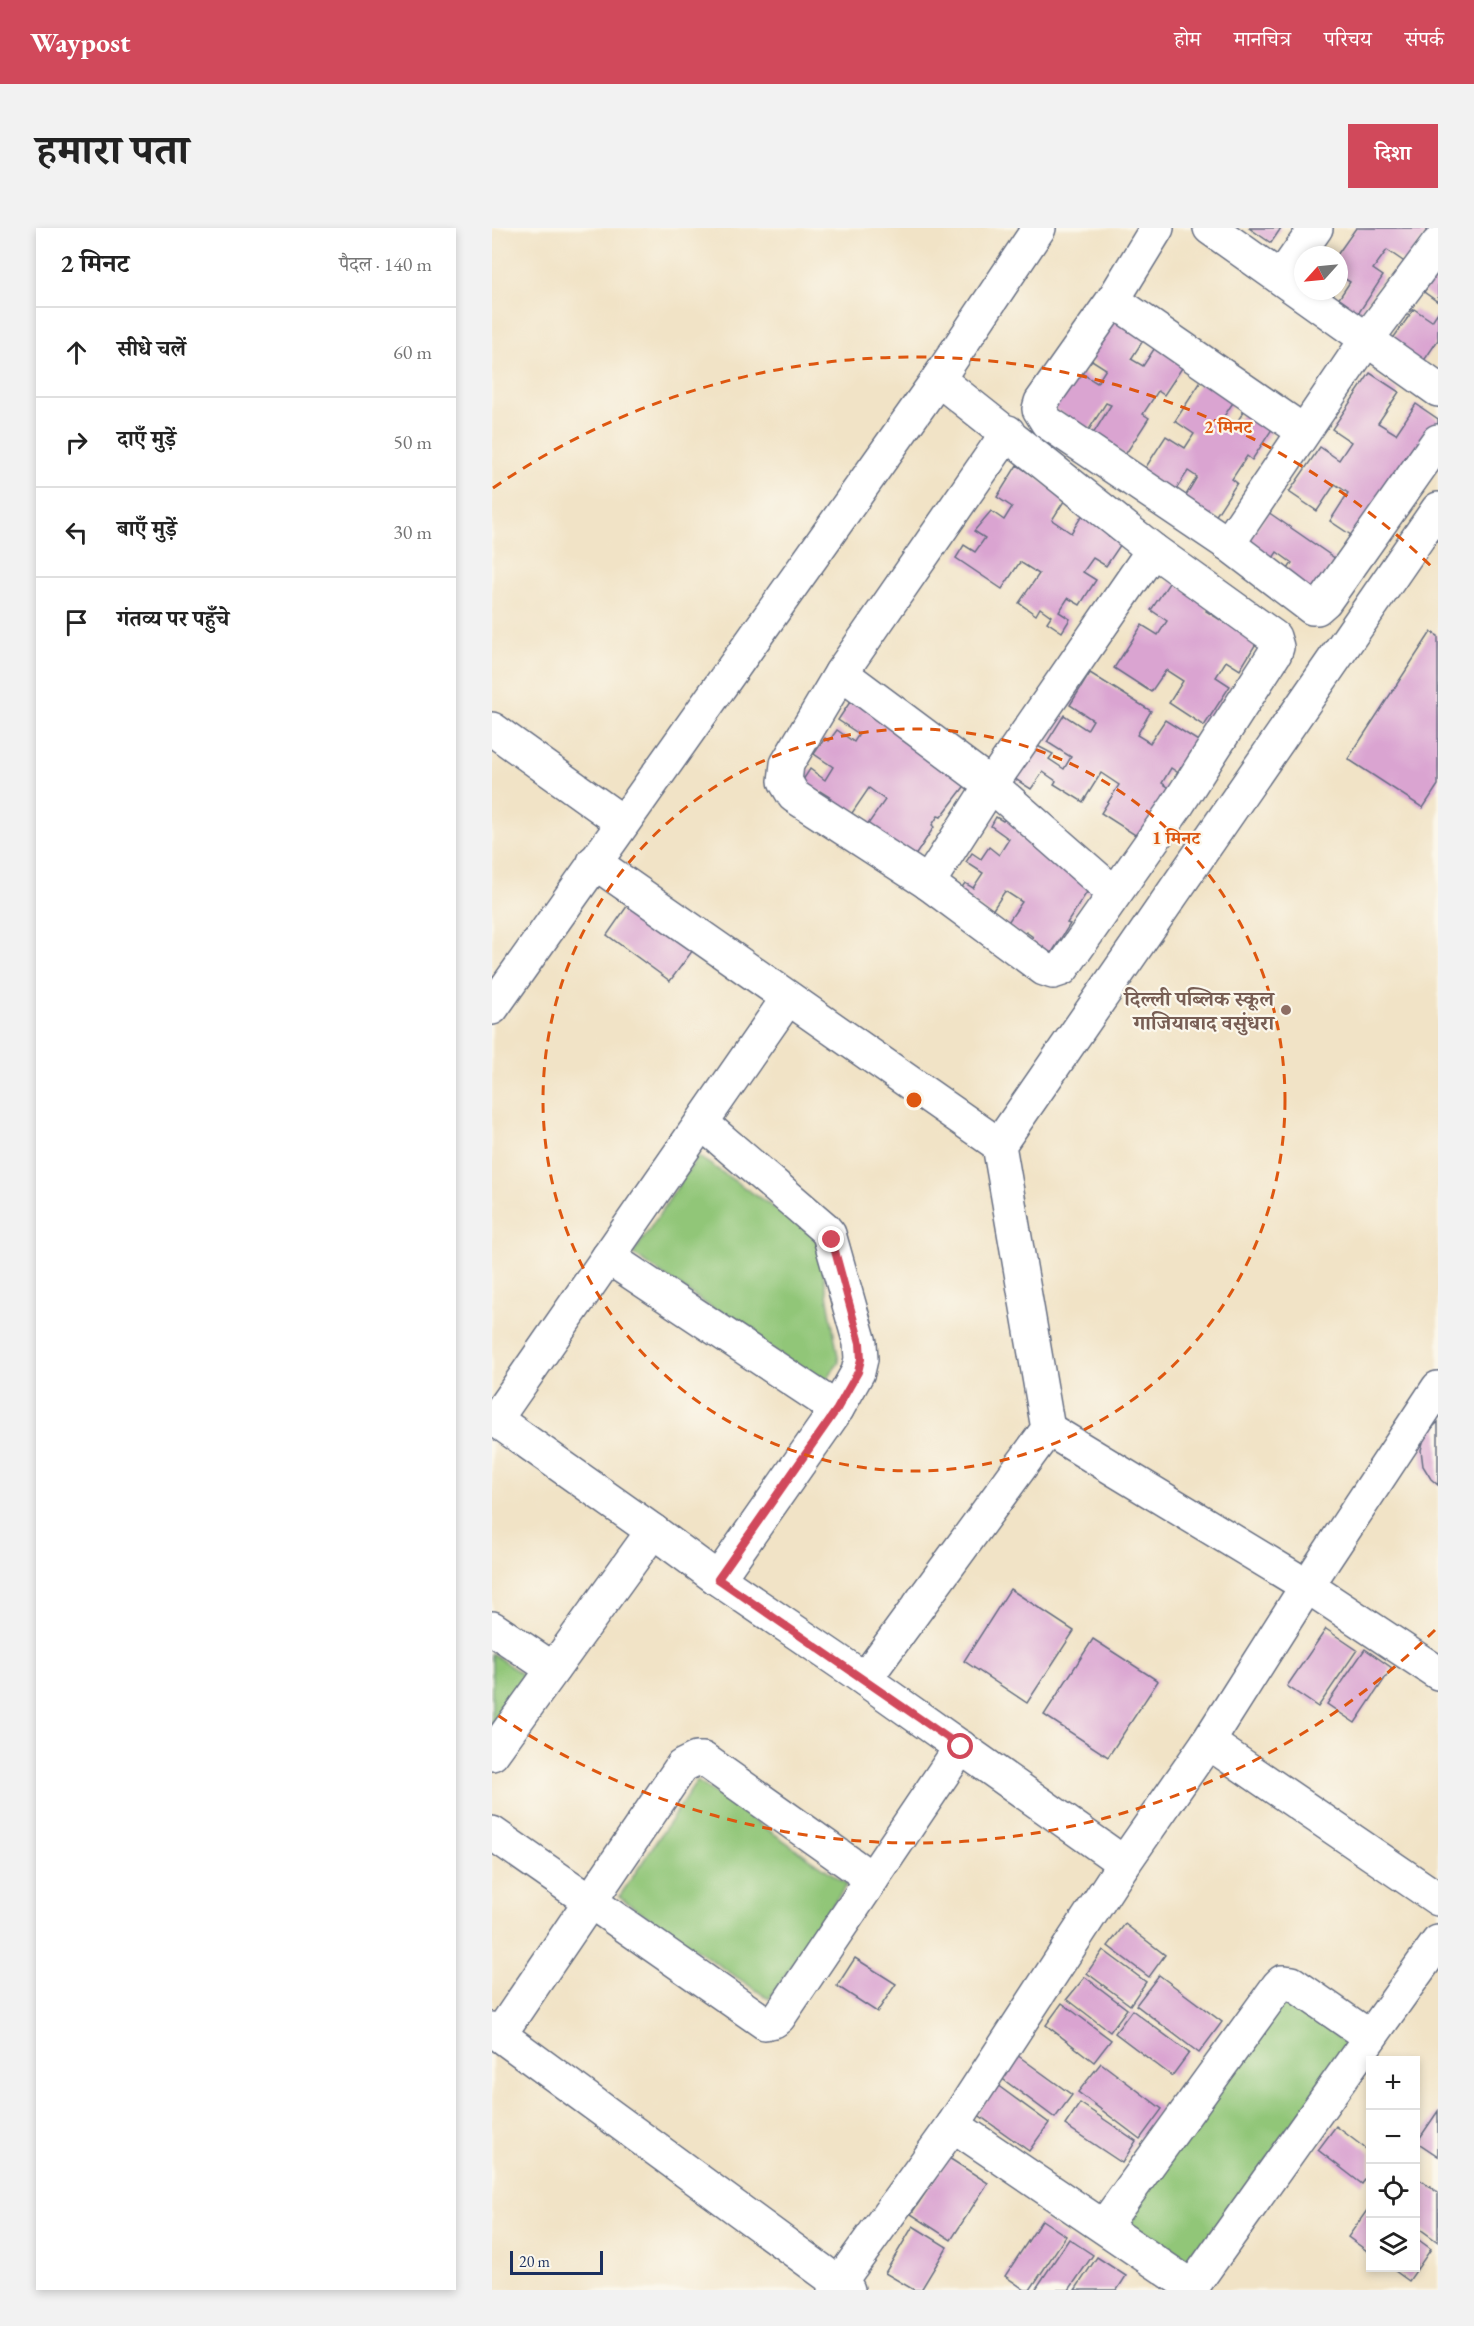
<!DOCTYPE html>
<html lang="hi">
<head>
<meta charset="utf-8">
<style>
  body { margin:0; font-family:"EB Garamond","Noto Serif Devanagari",serif; background:#f2f2f2; color:#222 }
  .controls { position:absolute; right:18px; bottom:18px; display:grid; overflow:hidden; border-radius:0px; box-shadow:0 3px 9px #0003 }
  .controls button { width:54px; height:54px; display:grid; place-items:center; padding:0; border:0; border-bottom:2px solid #e0e0e0; background:#fff; color:#222; font:30px sans-serif }
  .compass { position:absolute; left:802px; top:18px; width:54px; height:54px; border-radius:50%; background:#fff; box-shadow:0 3px 9px #0003; rotate:243deg }
  .scale { position:absolute; left:18px; bottom:15px; width:93px; box-sizing:border-box; padding-left:6px; border:3px solid #1b2f5e; border-top:0; font-size:16px; line-height:21px; white-space:nowrap; color:#1b2f5e; -webkit-text-stroke:4px #fbf7ec; paint-order:stroke }
  .stop { position:absolute; width:18px; height:18px; margin:-14px; border:4px solid #d1495b; border-radius:50%; background:#fff }
  .stop.end { background:#d1495b; border-color:#fff; box-shadow:0 2px 6px #0008 }
  .list { margin:0; padding:0; list-style:none }
  h2 { display:flex; justify-content:space-between; align-items:center; height:78px; margin:0; padding:0 24px; font-size:26px }
  h2 small { font-size:20px; font-weight:400; color:#767676 }
  .list li { display:grid; grid-template-columns:39px 1fr auto; gap:18px; align-items:center; box-sizing:border-box; height:90px; padding:0 24px; border-top:2px solid #e0e0e0 }
  .list b { display:block; font-size:22px; white-space:nowrap }
  .list em { font-size:20px; font-style:normal; color:#767676 }
  .icon { flex:none; width:33px; height:33px; fill:none; stroke:currentColor; stroke-width:2; stroke-linecap:round; stroke-linejoin:round }
  .map { position:relative; flex:none; width:946px; height:2062px; overflow:hidden; border-radius:0px }
  header { display:flex; align-items:center; gap:36px; box-sizing:border-box; height:84px; padding:0 30px; background:#d1495b; color:#fff }
  header strong { font-size:28px }
  nav { display:flex; gap:33px; margin-inline-start:auto; font-size:21px }
  .intro { display:flex; align-items:center; justify-content:space-between; box-sizing:border-box; height:144px; padding:0 36px }
  h1 { margin:0; font-size:42px }
  .button { padding:15px 27px; border-radius:0px; background:#d1495b; color:#fff; font-size:21px; font-weight:700 }
  main { display:flex; gap:36px; padding:0 36px }
  aside { flex:1; background:#fff; border-radius:0px; box-shadow:0 3px 9px #0003 }
  .map>svg:first-child { display:block }
  .green { fill:#91c678; stroke:#567a6b; stroke-width:1.5 }
  .building { fill:#daa4d1 }
  .lines { fill:none; stroke-linecap:round; stroke-linejoin:round }
  .minor-casing { stroke:#666e82; stroke-width:36 }
  .minor { stroke:#fff; stroke-width:33 }
  .route { stroke:#d1495b; stroke-width:8 }
  .ring { fill:none; stroke:#de5710; stroke-width:3; stroke-dasharray:10 8 }
  .education-dot { fill:#8d6e63; stroke:#fbf7ec; stroke-width:2 }
  .labels { text-anchor:middle; dominant-baseline:central; stroke-width:4.5; stroke-linejoin:round; paint-order:stroke }
  .education-label { font-size:21px; font-weight:bold; fill:#785e54; stroke:#fbf7ec; text-anchor:end }
  .centre { fill:#de5710; stroke:#fbf7ec; stroke-width:3 }
  .ring-label { font-size:18px; text-anchor:middle; font-weight:bold; fill:#de5710; stroke:#fbf7ec; stroke-width:4.5; stroke-linejoin:round; paint-order:stroke }
</style>
</head>
<body>
<header>
<strong>Waypost</strong>
<nav><a>होम</a><a>मानचित्र</a><a>परिचय</a><a>संपर्क</a></nav>
</header>
<div class="intro"><h1>हमारा पता</h1><a class="button">दिशा</a></div>
<main>
<aside>
<h2>2 मिनट<small>पैदल · 140 m</small></h2>
<ul class="list">
<li><svg class="icon" aria-label="ahead" viewBox="0 0 24 24"><path d="M12 20V5M6 11l6-6 6 6"/></svg><div><b>सीधे चलें</b></div><em>60 m</em></li>
<li><svg class="icon" aria-label="right" viewBox="0 0 24 24"><path d="M7 20v-9h11M14 6l5 5-5 5"/></svg><div><b>दाएँ मुड़ें</b></div><em>50 m</em></li>
<li><svg class="icon" aria-label="left" viewBox="0 0 24 24"><path d="M17 20v-9H6M10 6l-5 5 5 5"/></svg><div><b>बाएँ मुड़ें</b></div><em>30 m</em></li>
<li><svg class="icon" aria-label="arrive" viewBox="0 0 24 24"><path d="M6 21V4h12l-3 4 3 4H6"/></svg><div><b>गंतव्य पर पहुँचे</b></div></li>
</ul>
</aside>
<div class="map">
<svg width="946" height="2062" viewBox="0 0 946 2062">
  <rect width="100%" height="100%" fill="#fbf7ec"/>
  <filter id="ink" filterUnits="userSpaceOnUse"><feTurbulence type="fractalNoise" baseFrequency=".0167" numOctaves="2"/><feDisplacementMap in="SourceGraphic" scale="12" xChannelSelector="R" yChannelSelector="G"/><feConvolveMatrix kernelMatrix="1 2 1 2 8 2 1 2 1" color-interpolation-filters="sRGB"/></filter>
  <filter id="wash" filterUnits="userSpaceOnUse"><feTurbulence type="fractalNoise" baseFrequency=".008" numOctaves="4" result="noise"/><feDisplacementMap in="SourceGraphic" scale="24" xChannelSelector="R" yChannelSelector="G"/><feGaussianBlur stdDeviation="1.35" result="paint"/><feColorMatrix in="noise" values="0 0 0 0 0 0 0 0 0 0 0 0 0 0 0 0 0 1.4 0 .05"/><feComposite in="paint" operator="in"/></filter>
  <g filter="url(#wash)">
    <rect width="100%" height="100%" fill="#f1e3c6"/>
    <g class="green">
      <polygon points="206,928 325,1009 347,1134 331,1156 141,1026"/>
      <polygon points="0,1425 35,1450 0,1499"/>
      <polygon points="205,1553 355,1656 277,1771 127,1669"/>
      <polygon points="792,1770 858,1818 698,2039 632,1991"/>
    </g>
    <g id="blocks">
      <g class="building">
        <polygon points="757,0 789,0 779,15"/>
        <polygon points="864,0 937,0 914,35 895,22 881,41 891,48 866,86 846,72 858,54 847,47 845,27"/>
        <polygon points="946,44 946,74 932,64"/>
        <polygon points="626,81 658,102 639,131 651,138 670,109 698,128 672,167 666,163 651,186 657,190 633,227 601,206 619,177 614,175 596,203 562,180 586,143 605,155 614,141 595,129"/>
        <polygon points="922,81 940,93 946,84 946,112 929,137 897,116"/>
        <polygon points="878,145 907,164 886,195 904,206 924,176 946,191 946,205 871,315 838,293 856,265 843,256 825,283 797,264 828,219 847,232 859,214 840,201"/>
        <polygon points="714,146 746,167 727,196 739,203 758,174 786,192 760,232 755,228 740,251 745,255 721,292 691,272 705,249 696,243 681,266 650,245 674,208 693,220 702,206 683,193"/>
        <polygon points="525,237 574,270 560,292 579,305 593,283 633,310 614,338 601,330 591,344 604,352 588,377 576,370 567,384 578,391 570,404 555,394 559,388 548,380 544,387 527,375 547,346 528,334 510,361 464,330 472,317 483,324 493,310 482,303 499,283 512,292 520,279 505,269"/>
        <polygon points="776,284 844,331 820,366 792,347 800,335 785,324 777,336 752,319"/>
        <polygon points="679,352 718,377 714,383 733,395 737,389 768,409 748,442 734,433 724,449 738,458 712,498 677,475 691,453 674,442 659,464 622,440 650,397 666,407 675,393 659,382"/>
        <polygon points="939,404 946,408 946,557 931,580 856,531"/>
        <polygon points="598,445 659,483 645,507 658,515 673,492 711,516 691,548 679,540 670,555 682,563 651,612 609,585 627,557 609,545 591,574 562,556 564,553 551,544 539,561 520,549 540,515 561,526 557,531 572,541 579,529 555,514 572,487 595,502 601,492 578,477"/>
        <polygon points="369,468 415,504 410,512 426,523 431,514 475,555 449,589 446,588 440,597 442,599 419,634 372,602 393,572 377,560 356,591 335,576 339,570 328,563 326,566 309,555 318,541 333,552 341,539 322,526 333,510 337,513 345,502 362,514 367,506 346,492 358,474 362,476"/>
        <polygon points="517,588 602,656 598,667 595,664 575,695 578,696 559,726 538,713 541,709 534,704 531,708 514,697 530,674 513,663 498,686 466,665 473,655 481,660 491,645 474,634 480,625 489,631 497,619 507,627 517,611 499,598 504,589 511,593"/>
        <polygon points="140,671 204,718 178,753 115,707"/>
        <polygon points="946,1194 946,1257 939,1251 931,1238 929,1222 933,1207"/>
        <polygon points="518,1361 582,1403 535,1475 472,1433"/>
        <polygon points="834,1401 865,1422 826,1479 795,1458"/>
        <polygon points="601,1411 666,1453 616,1529 552,1487"/>
        <polygon points="873,1421 900,1440 863,1495 835,1476"/>
        <polygon points="633,1696 673,1727 657,1749 616,1718"/>
        <polygon points="611,1722 654,1754 638,1777 595,1745"/>
        <polygon points="363,1730 404,1756 385,1784 345,1758"/>
        <polygon points="667,1747 730,1794 707,1825 644,1777"/>
        <polygon points="593,1749 635,1781 618,1804 575,1771"/>
        <polygon points="570,1775 619,1812 602,1834 554,1797"/>
        <polygon points="640,1782 697,1825 680,1848 623,1805"/>
        <polygon points="525,1827 580,1867 563,1890 508,1849"/>
        <polygon points="609,1835 670,1881 648,1911 586,1864"/>
        <polygon points="505,1857 557,1895 537,1923 485,1886"/>
        <polygon points="588,1875 644,1913 630,1935 573,1897"/>
        <polygon points="946,1883 946,1928 925,1914"/>
        <polygon points="844,1898 878,1924 878,1945 870,1956 826,1922"/>
        <polygon points="457,1930 496,1955 459,2012 419,1986"/>
        <polygon points="924,1949 946,1965 946,2014 924,1998"/>
        <polygon points="878,1978 878,2025 856,2009"/>
        <polygon points="550,1992 574,2008 538,2062 533,2062 513,2048"/>
        <polygon points="421,1998 455,2019 429,2062 422,2062 393,2045"/>
        <polygon points="924,2010 939,2021 917,2053 899,2040 924,2040"/>
        <polygon points="577,2011 601,2027 577,2062 543,2062"/>
        <polygon points="605,2029 634,2048 625,2062 583,2062"/>
      </g>
    </g>
  </g>
  <g filter="url(#ink)">
    <use href="#blocks" fill-opacity="0" stroke="#666e82" stroke-width="1.5"/>
    <g class="lines">
      <defs>
        <g id="minor">
          <polyline points="665,0 621,72 549,174 547,181 555,194 736,316 820,380 825,380 833,373 946,213"/>
          <polyline points="718,0 946,162"/>
          <polyline points="789,50 824,0"/>
          <polyline points="621,72 811,203"/>
          <polyline points="446,151 661,322 782,409 785,419 783,425 684,579 570,741 561,744 552,741 436,655 302,568 293,553 295,536 349,445 516,204"/>
          <polyline points="736,316 875,111 946,16"/>
          <polyline points="349,445 499,557 622,665"/>
          <polyline points="0,501 130,594"/>
          <polyline points="102,634 507,917"/>
          <polyline points="436,655 499,557 661,322"/>
          <polyline points="0,780 446,151 547,0"/>
          <polyline points="210,895 332,1000 337,1006 368,1115 369,1131 366,1144 345,1181 226,1351"/>
          <polyline points="116,1029 345,1181"/>
          <polyline points="0,1189 161,1303 226,1351 361,1443 632,1635"/>
          <polyline points="3,1192 296,770"/>
          <polyline points="556,1201 815,1358 946,1445"/>
          <polyline points="0,1400 61,1441"/>
          <polyline points="373,1451 556,1201 507,917 946,281"/>
          <polyline points="716,1514 946,1671"/>
          <polyline points="0,1526 161,1303"/>
          <polyline points="0,1605 273,1795 282,1793 287,1789 469,1519"/>
          <polyline points="0,1801 356,2062"/>
          <polyline points="8,1806 190,1538 204,1531 211,1531 380,1651"/>
          <polyline points="461,1897 700,2059"/>
          <polyline points="612,1998 786,1758 790,1754 800,1755 878,1809"/>
          <polyline points="342,2062 461,1897 632,1635 716,1514 815,1358 946,1160"/>
          <polyline points="698,2062 946,1714"/>
        </g>
      </defs>
      <use href="#minor" class="minor-casing"/>
      <use href="#minor" class="minor"/>
    </g>
  </g>
  <g class="lines" filter="url(#ink)">
    <polyline class="route" points="340,1012 368,1115 369,1131 366,1144 345,1181 226,1351 469,1519"/>
  </g>
  <g class="ring">
    <circle cx="422" cy="872" r="371"/>
    <path d="M943 1402A743 743 0 0 1 1 1484M1 260A743 743 0 0 1 943 342"/>
  </g>
  <circle class="education-dot" cx="794" cy="782" r="6"/>
  <g class="labels">
    <g class="education-label">
      <text x="782" y="770">दिल्ली पब्लिक स्कूल<tspan x="782" dy="24">गाजियाबाद वसुंधरा</tspan></text>
    </g>
  </g>
  <circle cx="422" cy="872" r="9" class="centre"/>
  <g class="ring-label">
    <text x="736" y="205">2 मिनट</text>
    <text x="684" y="616">1 मिनट</text>
  </g>
</svg>
<div class="controls">
<button>+</button>
<button>−</button>
<button><svg class="icon" aria-label="locate" viewBox="0 0 24 24"><circle cx="12" cy="12" r="6"/><path d="M12 2v4M12 18v4M2 12h4M18 12h4"/></svg></button>
<button><svg class="icon" aria-label="layers" viewBox="0 0 24 24"><path d="M12 4l9 5-9 5-9-5zM3 14l9 5 9-5"/></svg></button>
</div>
<svg class="compass" viewBox="-18 -18 36 36"><path d="M0-13l5 13h-10z" fill="#e53935"/><path d="M0 13l5-13h-10z" fill="#767676"/></svg>
<div class="scale">20 m</div>
<div class="stop" style="left:469px;top:1519px"></div>
<div class="stop end" style="left:340px;top:1012px"></div>
</div>
</main>
</body>
</html>
